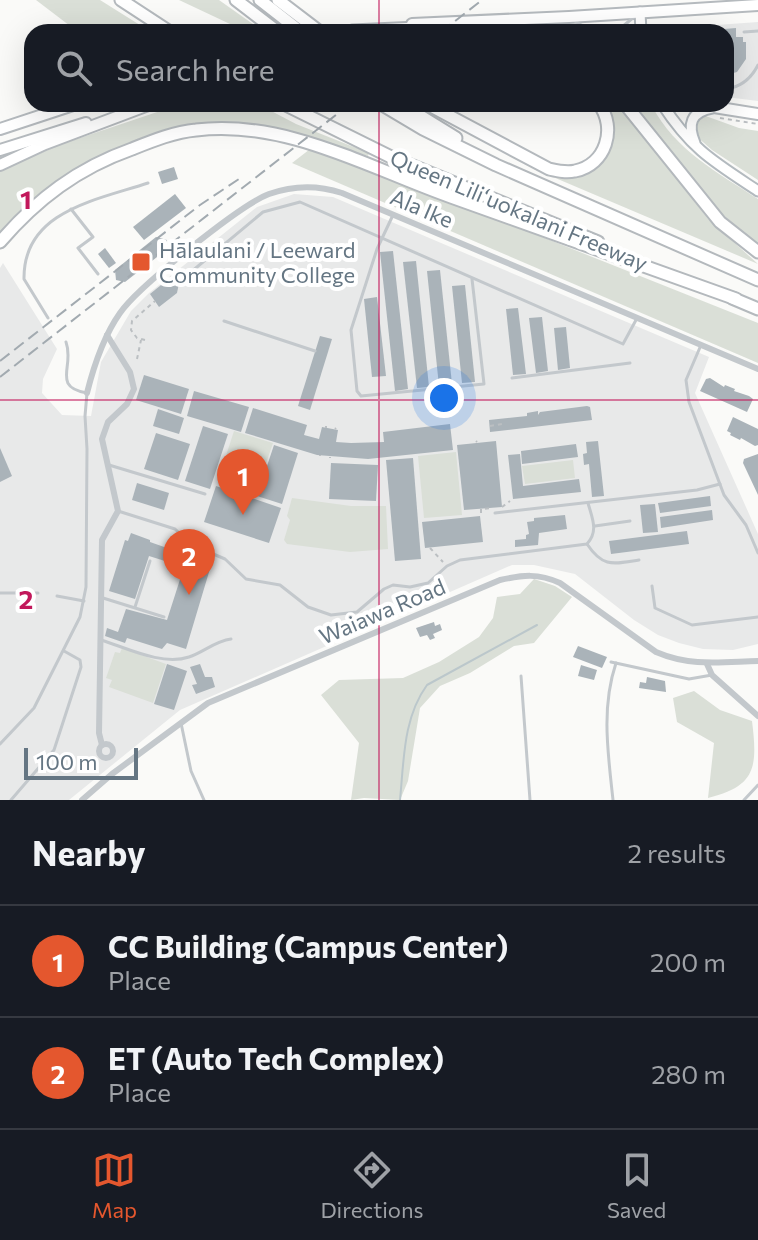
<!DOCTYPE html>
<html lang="en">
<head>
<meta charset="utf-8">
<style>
  body { margin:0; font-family:Commissioner,sans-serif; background:#242831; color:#f1f3f6 }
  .scale { position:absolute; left:24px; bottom:20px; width:114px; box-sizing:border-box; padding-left:8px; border:4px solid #657683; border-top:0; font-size:22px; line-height:28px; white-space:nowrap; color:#657683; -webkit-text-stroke:6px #fff; paint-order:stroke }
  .you { position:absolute; left:444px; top:398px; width:28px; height:28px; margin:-20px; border:6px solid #fff; border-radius:50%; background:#1a73e8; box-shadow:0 0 0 12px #1a73e833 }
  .badge { display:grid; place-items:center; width:52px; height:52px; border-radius:50%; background:#e4572e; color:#fff; font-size:26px; font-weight:700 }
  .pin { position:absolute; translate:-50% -66px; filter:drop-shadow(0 2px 4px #0008) }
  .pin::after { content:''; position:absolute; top:42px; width:28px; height:24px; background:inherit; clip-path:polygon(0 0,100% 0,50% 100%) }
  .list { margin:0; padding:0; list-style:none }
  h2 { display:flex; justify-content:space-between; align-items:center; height:104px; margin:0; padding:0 32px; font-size:34px }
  h2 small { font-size:26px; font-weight:400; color:#9ea1a6 }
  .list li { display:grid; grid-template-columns:52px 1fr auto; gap:24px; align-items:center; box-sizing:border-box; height:112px; padding:0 32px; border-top:2px solid #363941 }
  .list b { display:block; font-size:30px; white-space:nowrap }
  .list p { margin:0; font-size:26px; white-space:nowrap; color:#9ea1a6 }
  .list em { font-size:26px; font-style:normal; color:#9ea1a6 }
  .icon { flex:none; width:44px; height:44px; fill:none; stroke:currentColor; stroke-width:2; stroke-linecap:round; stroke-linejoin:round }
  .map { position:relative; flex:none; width:758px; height:800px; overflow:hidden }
  .search { position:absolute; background:#171b24; box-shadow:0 8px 32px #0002; left:24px; right:24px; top:24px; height:88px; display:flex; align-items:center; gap:20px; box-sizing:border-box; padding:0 28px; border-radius:24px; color:#9ea1a6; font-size:30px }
  .sheet { height:328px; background:#171b24 }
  nav { display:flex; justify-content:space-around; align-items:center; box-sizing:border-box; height:112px; border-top:2px solid #363941; background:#171b24; font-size:22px; color:#9ea1a6 }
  nav a { display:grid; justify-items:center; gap:4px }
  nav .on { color:#e4572e }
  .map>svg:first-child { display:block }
  .built { fill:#e8e9e9 }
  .green { fill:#dadfd7 }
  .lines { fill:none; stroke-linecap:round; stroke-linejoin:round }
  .stream { stroke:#bbc7cb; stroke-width:2 }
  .building { fill:#aab3b9 }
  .secondary-casing { stroke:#b3babf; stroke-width:13 }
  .primary-casing { stroke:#b5babe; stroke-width:14 }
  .highway-casing { stroke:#b4b9bd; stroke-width:15 }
  .path { stroke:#bbbfc2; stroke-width:2; stroke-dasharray:4 4; stroke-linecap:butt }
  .lane { stroke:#c3c8cc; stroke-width:3 }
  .street { stroke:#c3c8cc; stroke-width:6 }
  .secondary { stroke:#fff; stroke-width:9 }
  .primary { stroke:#fff; stroke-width:10 }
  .highway { stroke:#fff; stroke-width:11 }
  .rail { stroke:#a2aab0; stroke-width:2; stroke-dasharray:12 6; stroke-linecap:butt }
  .grid { fill:none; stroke:#c2185b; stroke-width:2; stroke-opacity:0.55 }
  .poi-dot { fill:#e4572e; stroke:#fff; stroke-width:3 }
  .labels { text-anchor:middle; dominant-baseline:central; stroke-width:8; stroke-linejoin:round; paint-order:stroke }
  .street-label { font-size:22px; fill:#657683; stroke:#fff }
  .poi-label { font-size:22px; fill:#657683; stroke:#fff; text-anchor:start }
  .grid-label { font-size:26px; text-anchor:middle; font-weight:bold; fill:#c2185b; stroke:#fff; stroke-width:8; stroke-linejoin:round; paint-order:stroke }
</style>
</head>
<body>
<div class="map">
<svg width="758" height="800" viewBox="0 0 758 800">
  <rect width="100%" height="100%" fill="#fafaf8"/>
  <g class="built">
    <polygon points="758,22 758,101 726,97 726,32 656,32 661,29"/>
    <polygon points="294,194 333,197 709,357 695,393 758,534 758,644 733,650 703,649 679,643 658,635 634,620 575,574 534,565 512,565 180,710 69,800 0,800 0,268 3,263 57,349 43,379 42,393 62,415 91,416 101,362 131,311 149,293 257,207"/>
  </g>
  <g class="green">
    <polygon points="36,0 100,0 151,32 78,32"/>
    <polygon points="179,0 219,0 264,32 247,32"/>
    <polygon points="181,104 258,104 296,124 369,153 368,156 304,136 179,129 39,196 0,232 0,171 59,145"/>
    <path d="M607,104H618L708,219L758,264L553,177C600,180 627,149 607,104Z"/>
    <path d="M633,104L652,106C675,150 718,173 758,199V245L721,213Z"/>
    <polygon points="703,115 739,128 758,131 758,180 712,150 695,135 696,120"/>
    <polygon points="314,146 758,323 758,363 292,163"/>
    <polygon points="234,431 273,443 256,493 218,480"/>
    <polygon points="456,452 462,515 424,518 418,456"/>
    <polygon points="573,460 575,478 525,484 522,466"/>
    <polygon points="292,498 351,506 386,506 388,549 350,552 287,544 284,540 290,520 287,516"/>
    <polygon points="534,579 555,586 572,597 534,643 514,646 470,673 440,686 420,708 408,781 400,800 364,798 351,800 359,743 321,695 339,680 403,678 439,662 479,637 493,618 497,597 520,594"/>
    <polygon points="122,648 166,664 153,703 109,687 112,680 106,678 115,652 120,653"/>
    <path d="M694,691L720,710L752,721C758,769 755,786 708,798L714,743L677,722L673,698Z"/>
  </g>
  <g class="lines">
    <path class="stream" d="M400,800C404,760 403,718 427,685L537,625"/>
  </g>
  <g class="building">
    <polygon points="736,28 736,37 743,37 743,42 746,42 746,59 737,72 726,75 724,29"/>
    <polygon points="174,167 178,179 162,184 158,172"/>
    <polygon points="175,194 186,208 144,240 133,227"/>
    <polygon points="156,237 167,240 166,250 125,282 116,280 115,270"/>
    <polygon points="105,248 116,263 109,268 98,254"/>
    <polygon points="393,251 408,389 395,391 380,252"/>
    <polygon points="416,261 429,387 417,388 403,262"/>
    <polygon points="182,268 177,293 159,307 150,294"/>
    <polygon points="440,270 452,384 439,386 427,271"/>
    <polygon points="465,285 475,382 462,383 452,286"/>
    <polygon points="377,297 386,376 372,377 364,299"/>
    <polygon points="518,308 526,374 513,375 506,309"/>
    <polygon points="542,317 548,371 536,373 529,318"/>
    <polygon points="566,327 570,368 558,370 554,328"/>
    <polygon points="320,336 332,339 310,410 298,406"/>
    <polygon points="144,375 189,389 181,414 136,400"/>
    <polygon points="710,378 724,387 725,385 735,389 734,391 749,396 753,399 747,412 700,391 706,379"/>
    <polygon points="194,391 249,407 241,432 187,416"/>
    <polygon points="587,406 590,407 592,420 490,432 489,420 527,416 527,413 538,411 538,415 540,412"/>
    <polygon points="253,408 307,425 304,435 319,439 322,427 338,430 336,442 351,443 384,442 383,432 450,424 453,450 368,459 317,455 245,433"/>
    <polygon points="158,409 184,418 179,434 153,426"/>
    <polygon points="733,417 758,429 758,445 755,446 741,438 740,440 730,435 731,433 727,431"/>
    <polygon points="203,426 228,434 210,489 185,481"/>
    <polygon points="156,433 190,444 178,480 144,469"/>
    <polygon points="496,441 502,507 464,510 457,445"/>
    <polygon points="598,441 604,496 592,497 589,464 584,465 583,454 587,453 586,442"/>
    <polygon points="576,444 578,457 522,464 521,451"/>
    <polygon points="274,445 298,453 282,504 257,496"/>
    <polygon points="0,448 12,476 0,482"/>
    <polygon points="520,454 523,486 579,479 581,492 513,499 508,455"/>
    <polygon points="758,454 758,495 743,463 744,459"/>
    <polygon points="413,458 421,559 395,561 386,460"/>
    <polygon points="331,463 378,465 376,501 329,499"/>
    <polygon points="137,483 169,493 164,510 132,500"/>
    <polygon points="216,486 281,508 269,543 204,522"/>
    <polygon points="710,496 711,506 660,513 658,503"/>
    <polygon points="655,504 658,532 643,533 640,505"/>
    <polygon points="712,510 713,520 661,528 660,517"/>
    <polygon points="565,515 567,529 539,533 538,545 515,547 515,540 526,539 526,535 529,534 527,522 534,521 534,518"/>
    <polygon points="480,516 483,542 425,548 422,522"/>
    <polygon points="687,531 689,544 611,554 609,541"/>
    <polygon points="131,533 150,540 150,542 167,548 166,551 173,553 174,550 212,562 186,649 167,643 162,649 127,638 125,643 105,636 107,628 118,632 126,609 167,620 184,567 149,556 135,599 109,591 125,540 128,541"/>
    <polygon points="434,622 435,626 440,624 442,630 433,634 435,638 430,640 427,635 420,637 416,628"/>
    <polygon points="578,646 607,657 602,668 573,657"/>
    <polygon points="167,664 187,671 174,710 154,704"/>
    <polygon points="200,664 205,677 212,677 215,687 196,694 192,685 197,684 190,667"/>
    <polygon points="581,665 597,670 594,680 578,676"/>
    <polygon points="647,677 665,681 666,692 639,688 640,682 646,683"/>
  </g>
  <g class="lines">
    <defs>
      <g id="secondary">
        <polyline points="640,12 641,32"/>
        <path d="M662,104C692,150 714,162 758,191"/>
        <path d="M695,143C687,124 691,112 712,108"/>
      </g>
      <g id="primary">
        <polyline points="412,24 569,17 758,5"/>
        <polyline points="695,104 758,114"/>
        <polyline points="0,129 76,104"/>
        <polyline points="0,150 86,123"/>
        <polyline points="0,165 45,144 151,104"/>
      </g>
      <g id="highway">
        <polyline points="121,0 170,32"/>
        <polyline points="236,0 278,32"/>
        <polyline points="260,0 301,32"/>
        <polyline points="278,0 320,32"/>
        <polyline points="352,31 418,28 509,32"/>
        <polyline points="284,104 391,157 598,242"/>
        <polyline points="381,104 423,129 496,165 758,280"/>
        <polyline points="401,104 456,138"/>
        <path d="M427,104L549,169C558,171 566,173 575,171C606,165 617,128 599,104"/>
        <polyline points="625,104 720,222 758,252"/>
        <path d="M0,242C37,199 78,168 132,149C152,141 174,132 196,130C285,119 369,168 451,197C546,231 641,265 736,299"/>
        <polyline points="732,298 758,309"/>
      </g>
    </defs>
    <use href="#secondary" class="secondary-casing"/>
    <use href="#primary" class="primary-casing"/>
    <use href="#highway" class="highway-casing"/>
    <g class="path">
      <polyline points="720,118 758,124"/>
      <polyline points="145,340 137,338 131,330 132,321 155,301"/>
      <polyline points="137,359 141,340"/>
      <polyline points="490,426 502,424"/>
      <polyline points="326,428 326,426"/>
      <polyline points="335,429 336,428"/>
      <polyline points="476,441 477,442"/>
      <polyline points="320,456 320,455"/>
      <polyline points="330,458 330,457"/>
      <polyline points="502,507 510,501"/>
      <polyline points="481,513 481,509 492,508"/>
      <polyline points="430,548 443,562"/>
    </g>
    <g class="lane">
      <polyline points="575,21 592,32"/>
      <polyline points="616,32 634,17"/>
      <polyline points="744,32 758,31"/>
      <path d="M726,89C741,87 751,79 758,65"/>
      <polyline points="71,209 93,237 78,248 98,274"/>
      <polyline points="393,215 377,249 351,330 357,391 361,396 484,384 472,279"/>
      <polyline points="191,272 263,212 300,202 623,344 636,320"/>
      <path d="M48,318L24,279C23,211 97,200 148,183"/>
      <polyline points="224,321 315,351"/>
      <polyline points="701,345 686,380 689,402 724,495 746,525 758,553"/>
      <polyline points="512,378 630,363"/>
      <polyline points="109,465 205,494"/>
      <path d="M118,511L175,529L192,545L225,559L246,579L280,585L308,607L331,615L357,612L384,589L393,585L410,587L428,583L447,566L460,560L587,544C599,531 592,518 588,503"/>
      <polyline points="495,513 697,490 720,484"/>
      <polyline points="595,526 630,521"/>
      <path d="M587,544C603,568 613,564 639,560"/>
      <polyline points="652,586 655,608 692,625 758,617"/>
      <polyline points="0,593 38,593"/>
      <polyline points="57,596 84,601"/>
      <polyline points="103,598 164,617"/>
      <polyline points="135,607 150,561"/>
      <path d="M101,640C127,648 162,666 189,657C204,652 215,641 231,639"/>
      <polyline points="611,662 689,679 712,675"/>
      <polyline points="521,676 530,800"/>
      <polyline points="181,723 191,771 204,800"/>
      <path d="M0,744L34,708L80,617L86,587L87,449L85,416L87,393C51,387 75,366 66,342"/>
      <polyline points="11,800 54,750 81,667 80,660 64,651"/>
      <path d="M613,800C608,753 601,708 616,663"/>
      <polyline points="744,800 758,785"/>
    </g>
    <g class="street">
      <path d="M87,393C94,365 103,337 120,313C138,287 240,205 269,194C294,185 318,185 342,193L758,369"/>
      <polyline points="707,664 712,675 758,716"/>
      <circle cx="106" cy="751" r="7"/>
      <polyline points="102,745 99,733 102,540 118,511 102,439 108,422 127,404 134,389 130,372 107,335"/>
      <path d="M82,800L112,774L208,703L500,580C523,575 538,573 560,583L656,652C691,667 721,662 758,661"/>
    </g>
    <use href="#secondary" class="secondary"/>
    <use href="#primary" class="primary"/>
    <use href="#highway" class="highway"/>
    <g class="rail">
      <polyline points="441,32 482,0"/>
      <polyline points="0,361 200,205 242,177"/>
      <polyline points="0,377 350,104"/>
    </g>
  </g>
  <path class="grid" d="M379,0V32M379,104V800M0,400H758"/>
  <rect class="poi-dot" x="131" y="252" width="20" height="20" rx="4"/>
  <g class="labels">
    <g class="street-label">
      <text transform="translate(422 208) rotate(23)">Ala Ike</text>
      <text transform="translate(519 210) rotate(23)">Queen Liliʻuokalani Freeway</text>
      <text transform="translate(382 611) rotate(-23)">Waiawa Road</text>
    </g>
    <g class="poi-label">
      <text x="159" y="249">Hālaulani / Leeward<tspan x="159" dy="25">Community College</tspan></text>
    </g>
  </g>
  <g class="grid-label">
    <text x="26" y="209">1</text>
    <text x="26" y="609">2</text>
  </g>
</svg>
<div class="scale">100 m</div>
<div class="you"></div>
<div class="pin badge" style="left:243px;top:515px">1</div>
<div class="pin badge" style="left:189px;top:595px">2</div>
<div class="search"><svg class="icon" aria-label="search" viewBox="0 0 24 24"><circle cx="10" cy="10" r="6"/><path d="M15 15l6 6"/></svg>Search here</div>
</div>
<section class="sheet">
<h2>Nearby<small>2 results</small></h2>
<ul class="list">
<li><span class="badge">1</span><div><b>CC Building (Campus Center)</b><p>Place</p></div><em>200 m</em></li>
<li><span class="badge">2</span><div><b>ET (Auto Tech Complex)</b><p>Place</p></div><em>280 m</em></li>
</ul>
</section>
<nav>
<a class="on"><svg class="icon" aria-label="map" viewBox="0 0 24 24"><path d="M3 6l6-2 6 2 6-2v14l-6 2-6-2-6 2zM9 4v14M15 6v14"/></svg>Map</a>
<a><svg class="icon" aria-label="directions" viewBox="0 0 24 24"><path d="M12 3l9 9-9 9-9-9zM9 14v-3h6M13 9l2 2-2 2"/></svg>Directions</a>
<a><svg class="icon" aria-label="saved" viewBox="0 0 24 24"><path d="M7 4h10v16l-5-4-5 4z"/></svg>Saved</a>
</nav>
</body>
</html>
